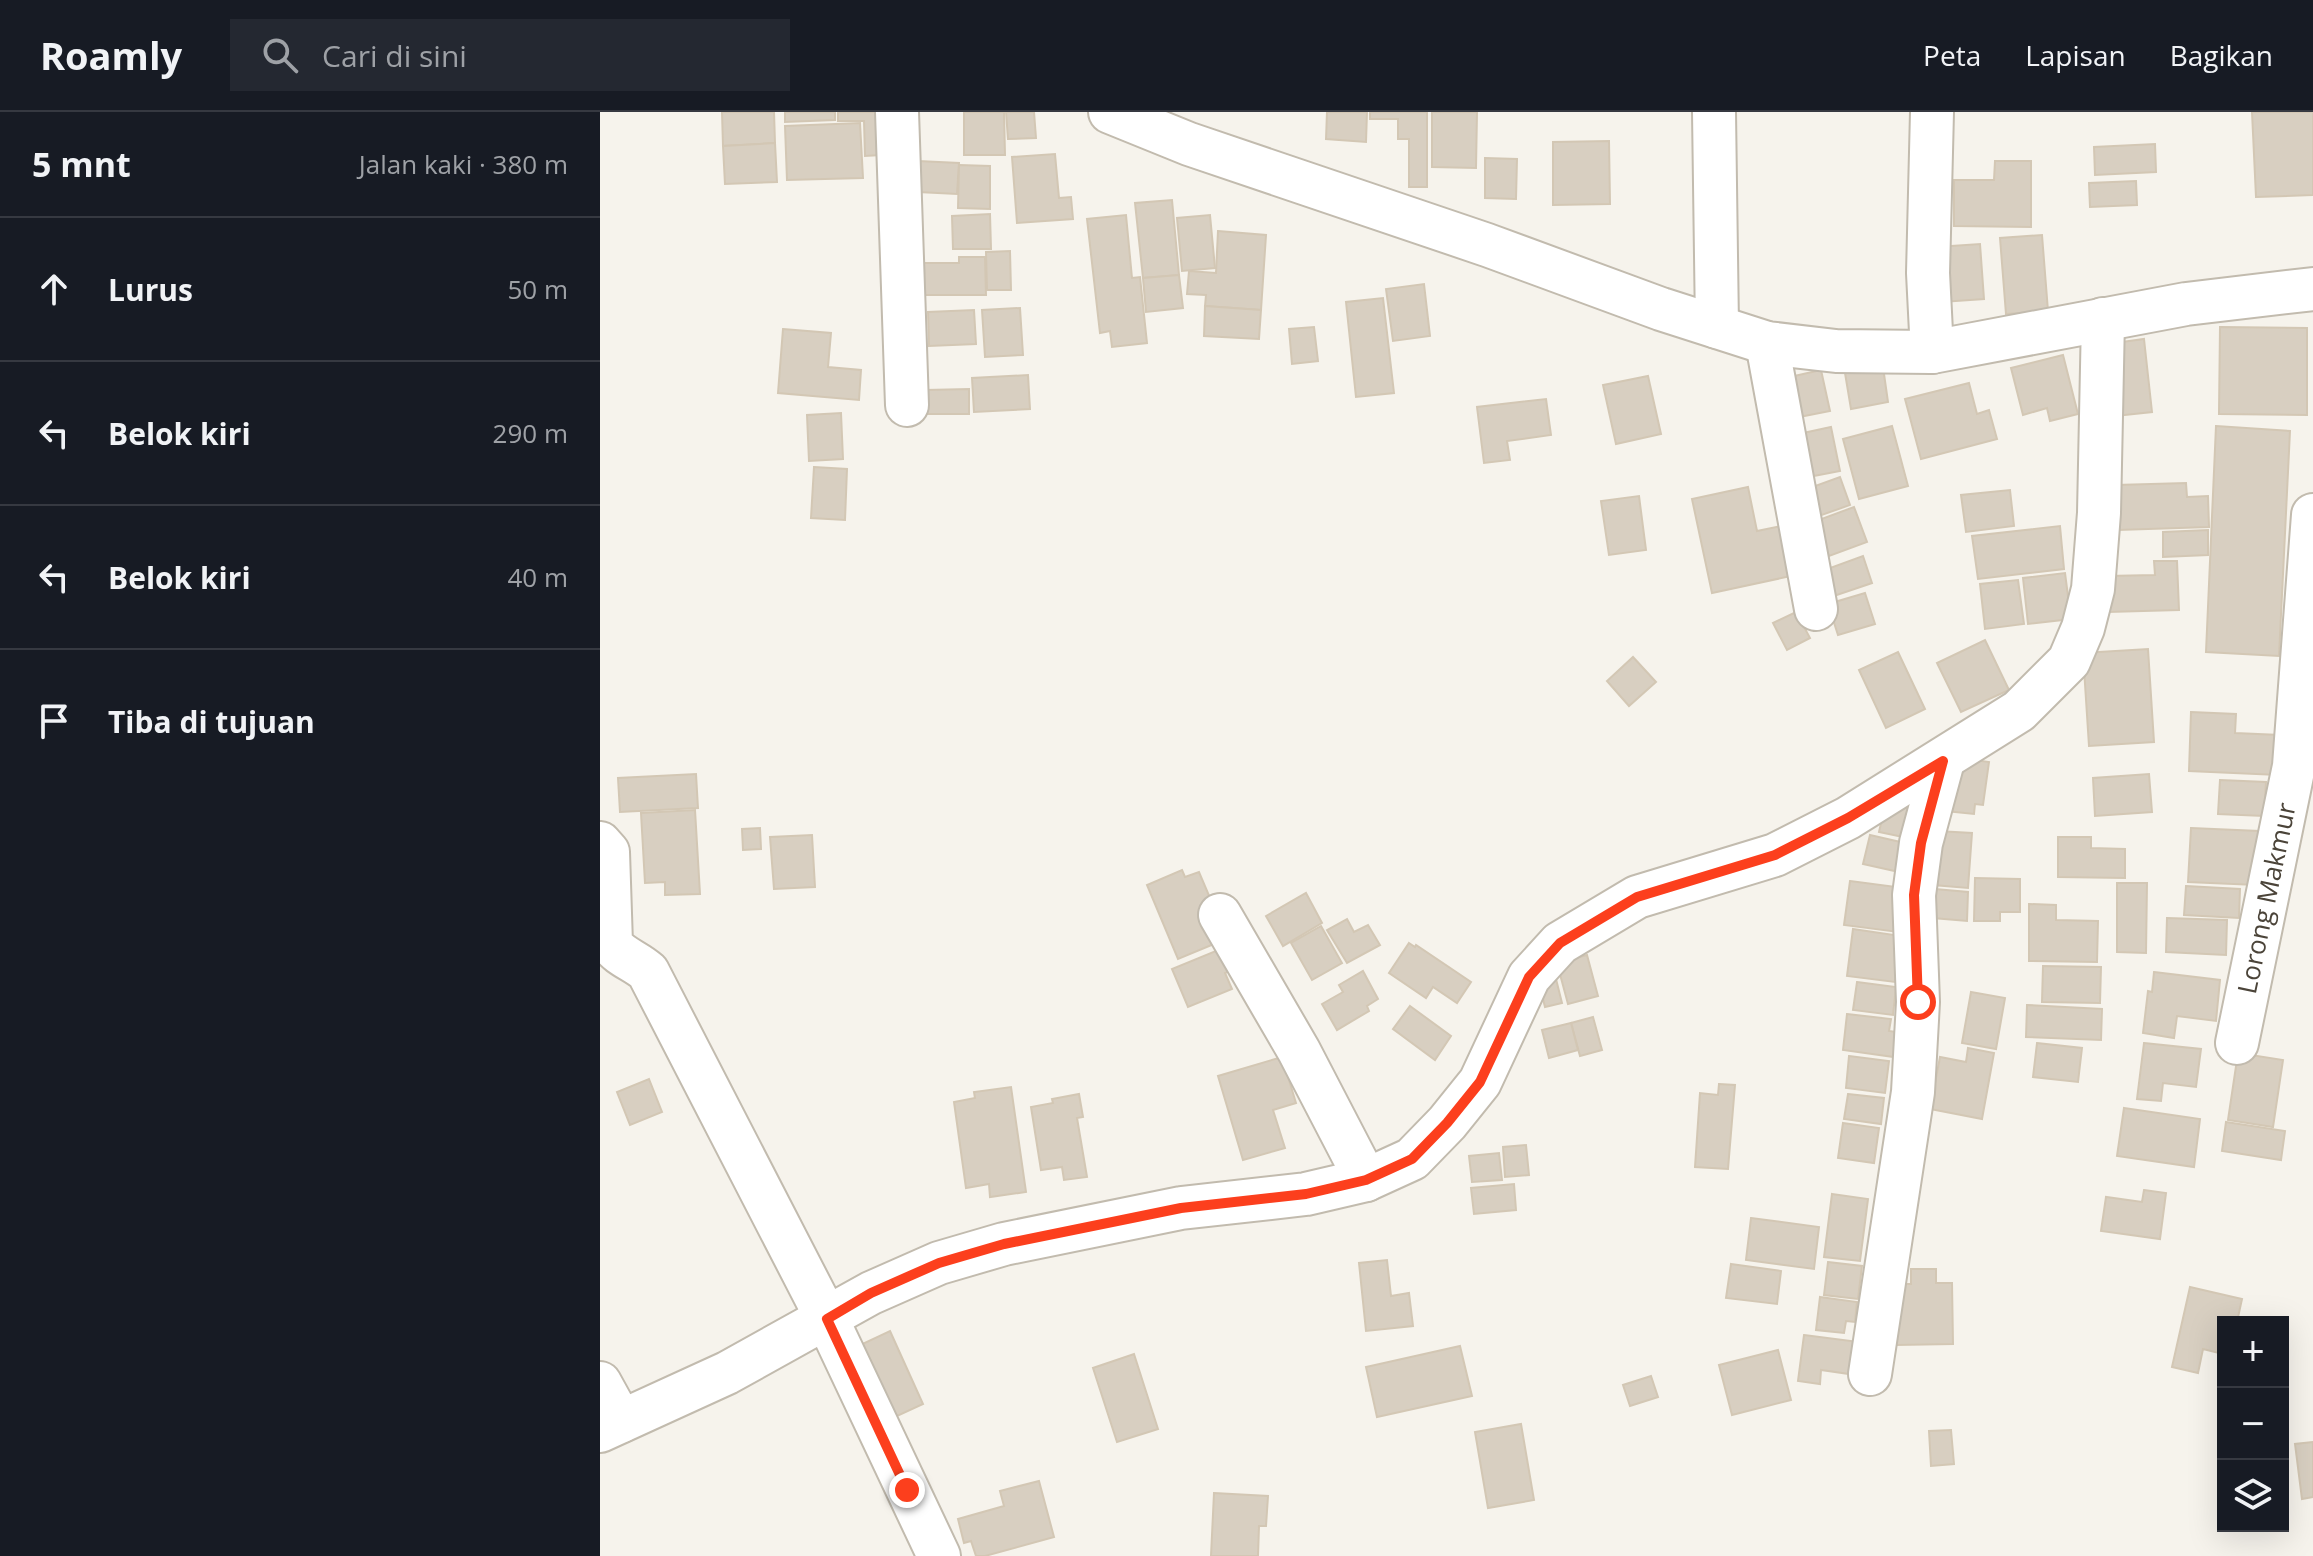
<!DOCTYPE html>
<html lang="id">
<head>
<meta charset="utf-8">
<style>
  body { margin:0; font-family:"Open Sans",sans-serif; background:#242831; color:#f1f3f6 }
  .controls { position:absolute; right:24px; bottom:24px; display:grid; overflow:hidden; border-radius:0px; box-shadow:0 8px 32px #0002 }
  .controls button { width:72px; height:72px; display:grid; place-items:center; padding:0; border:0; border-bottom:2px solid #363941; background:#171b24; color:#f1f3f6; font:40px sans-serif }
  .stop { position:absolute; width:24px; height:24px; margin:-18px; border:6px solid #fc3f1d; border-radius:50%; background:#fff }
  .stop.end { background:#fc3f1d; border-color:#fff; box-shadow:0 2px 8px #0008 }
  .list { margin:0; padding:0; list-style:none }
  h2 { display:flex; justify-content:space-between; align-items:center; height:104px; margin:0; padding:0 32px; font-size:34px }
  h2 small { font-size:26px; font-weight:400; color:#9ea1a6 }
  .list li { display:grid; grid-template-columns:52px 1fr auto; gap:24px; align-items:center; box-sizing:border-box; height:144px; padding:0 32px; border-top:2px solid #363941 }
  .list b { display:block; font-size:30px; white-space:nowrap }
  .list em { font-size:26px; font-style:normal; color:#9ea1a6 }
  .icon { flex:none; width:44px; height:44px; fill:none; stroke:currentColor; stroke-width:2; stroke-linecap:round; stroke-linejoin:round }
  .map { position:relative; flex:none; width:1713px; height:1444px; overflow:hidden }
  header { display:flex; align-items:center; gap:48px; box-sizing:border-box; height:112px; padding:0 40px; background:#171b24; border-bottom:2px solid #363941 }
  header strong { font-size:38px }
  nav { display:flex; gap:44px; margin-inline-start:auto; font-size:28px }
  .search { width:560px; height:72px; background:#242831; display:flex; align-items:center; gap:20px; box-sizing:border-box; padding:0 28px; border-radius:0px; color:#9ea1a6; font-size:30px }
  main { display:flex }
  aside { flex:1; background:#171b24 }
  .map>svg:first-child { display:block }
  .building { fill:#d8cfc1; stroke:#d3c7b4; stroke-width:2 }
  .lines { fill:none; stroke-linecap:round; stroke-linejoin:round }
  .minor-casing { stroke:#c2bbae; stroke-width:46 }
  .minor { stroke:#fff; stroke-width:42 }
  .route { stroke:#fc3f1d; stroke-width:10 }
  .labels { text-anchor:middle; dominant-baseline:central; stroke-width:7; stroke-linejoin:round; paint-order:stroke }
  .street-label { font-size:26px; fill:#4b4439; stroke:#fff }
</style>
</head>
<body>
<header>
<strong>Roamly</strong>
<div class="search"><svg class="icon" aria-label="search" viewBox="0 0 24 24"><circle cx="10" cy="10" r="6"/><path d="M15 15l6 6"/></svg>Cari di sini</div>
<nav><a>Peta</a><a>Lapisan</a><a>Bagikan</a></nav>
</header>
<main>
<aside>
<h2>5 mnt<small>Jalan kaki · 380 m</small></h2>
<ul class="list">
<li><svg class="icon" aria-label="ahead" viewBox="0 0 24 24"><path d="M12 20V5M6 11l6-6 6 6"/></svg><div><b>Lurus</b></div><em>50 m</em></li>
<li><svg class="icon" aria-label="left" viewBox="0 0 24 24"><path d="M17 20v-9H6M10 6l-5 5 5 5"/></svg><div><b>Belok kiri</b></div><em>290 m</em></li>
<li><svg class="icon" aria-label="left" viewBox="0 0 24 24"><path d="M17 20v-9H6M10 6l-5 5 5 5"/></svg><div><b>Belok kiri</b></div><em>40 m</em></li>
<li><svg class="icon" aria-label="arrive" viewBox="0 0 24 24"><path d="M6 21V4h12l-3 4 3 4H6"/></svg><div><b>Tiba di tujuan</b></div></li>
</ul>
</aside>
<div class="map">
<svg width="1713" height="1444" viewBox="0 0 1713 1444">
  <rect width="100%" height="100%" fill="#f6f3ec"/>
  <g class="building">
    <polygon points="122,0 174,0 175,31 123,34"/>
    <polygon points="185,0 235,0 235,8 185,10"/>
    <polygon points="238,0 280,0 281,43 265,44 264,9 238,9"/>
    <polygon points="364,0 404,0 405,43 364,43"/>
    <polygon points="406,0 434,0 436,26 408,27"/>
    <polygon points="727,0 767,0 766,30 726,27"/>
    <polygon points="770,0 827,0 827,75 809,75 809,27 798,27 798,7 770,7"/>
    <polygon points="832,0 877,0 876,56 832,55"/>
    <polygon points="1652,0 1713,0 1713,83 1656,85"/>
    <polygon points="260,11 263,66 187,68 185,14"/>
    <polygon points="1009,29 1010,92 953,93 953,30"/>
    <polygon points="175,31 177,70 125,72 123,34"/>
    <polygon points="1555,32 1556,60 1495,63 1494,35"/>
    <polygon points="455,42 459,86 471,85 473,107 417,111 412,45"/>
    <polygon points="885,46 917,47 916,87 885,86"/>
    <polygon points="318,49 359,51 357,82 318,80"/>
    <polygon points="1395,49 1431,49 1431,115 1354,114 1354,68 1394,68"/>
    <polygon points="359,53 390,54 390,97 358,96"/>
    <polygon points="1536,69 1537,93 1490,95 1489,71"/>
    <polygon points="572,88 579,163 543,166 535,91"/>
    <polygon points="390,102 391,137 353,137 352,104"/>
    <polygon points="526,103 532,166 540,165 547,231 512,235 510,219 500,221 487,107"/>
    <polygon points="610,103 615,156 582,159 577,106"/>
    <polygon points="618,119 666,123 661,198 605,194 606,183 587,182 589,159 616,161"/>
    <polygon points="1442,123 1448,199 1406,202 1400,126"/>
    <polygon points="1380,132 1384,187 1342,190 1337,135"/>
    <polygon points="410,139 411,178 387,178 386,140"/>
    <polygon points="359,145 385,145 386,183 323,183 322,151 359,151"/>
    <polygon points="579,163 583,196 546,200 543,166"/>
    <polygon points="824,172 830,224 793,229 786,177"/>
    <polygon points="783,186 794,281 756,285 746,190"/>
    <polygon points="605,194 661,198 659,227 604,224"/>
    <polygon points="420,196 423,243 385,245 382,198"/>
    <polygon points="374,198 376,232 329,234 328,200"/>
    <polygon points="714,215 718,249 692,252 689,217"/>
    <polygon points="1620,215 1707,216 1707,303 1619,302"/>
    <polygon points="183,217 231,221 228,255 261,258 259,288 178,281"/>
    <polygon points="1544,227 1552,300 1516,304 1507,232"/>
    <polygon points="1463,243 1478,302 1450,309 1447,296 1423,303 1411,256"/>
    <polygon points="1283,255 1288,290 1251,297 1245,261"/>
    <polygon points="1221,258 1230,299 1189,307 1181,267"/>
    <polygon points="428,263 430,297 374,300 372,266"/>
    <polygon points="1048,264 1061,322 1016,332 1003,273"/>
    <polygon points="1369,271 1377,302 1389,298 1397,327 1321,347 1305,287"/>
    <polygon points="369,277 369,302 326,302 326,278"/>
    <polygon points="946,287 951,323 907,329 910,348 884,351 877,295"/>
    <polygon points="241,301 243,347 209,349 207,303"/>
    <polygon points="1292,314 1308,374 1259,387 1243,327"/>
    <polygon points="1616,314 1690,319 1679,544 1606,540"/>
    <polygon points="1231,315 1240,359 1198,367 1189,324"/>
    <polygon points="214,355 247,357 245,408 211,406"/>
    <polygon points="1240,365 1250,393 1213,406 1204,378"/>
    <polygon points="1586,371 1587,385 1608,384 1609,415 1518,418 1516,373"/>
    <polygon points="1148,375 1157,419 1181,414 1191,464 1112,481 1092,387"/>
    <polygon points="1410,378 1414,414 1366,420 1361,383"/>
    <polygon points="1039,384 1046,438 1009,443 1001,389"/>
    <polygon points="1254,395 1267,430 1229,444 1216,409"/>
    <polygon points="1460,414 1464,457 1378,467 1372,424"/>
    <polygon points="1608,418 1608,443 1563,445 1563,420"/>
    <polygon points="1263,444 1272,471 1228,486 1219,460"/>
    <polygon points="1554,449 1577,449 1579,498 1508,500 1507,464 1555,463"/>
    <polygon points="1465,461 1471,507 1428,512 1423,466"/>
    <polygon points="1418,468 1424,512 1385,517 1380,472"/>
    <polygon points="1265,481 1275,512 1238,523 1228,492"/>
    <polygon points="1196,500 1210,526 1187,538 1173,511"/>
    <polygon points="1385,528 1409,578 1361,600 1337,551"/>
    <polygon points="1548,537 1554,630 1489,634 1483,541"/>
    <polygon points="1298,540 1325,597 1286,616 1259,558"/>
    <polygon points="1033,545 1056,570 1029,594 1007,569"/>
    <polygon points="1591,600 1636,602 1635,621 1680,623 1678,663 1589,659"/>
    <polygon points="1354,645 1389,650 1383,693 1375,692 1374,702 1346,699"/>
    <polygon points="96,662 98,696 20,700 18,666"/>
    <polygon points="1549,662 1552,700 1495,704 1493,666"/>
    <polygon points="1620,668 1666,670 1664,704 1618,702"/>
    <polygon points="1287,685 1315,692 1308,726 1279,720"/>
    <polygon points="95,698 100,782 65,783 65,770 45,771 41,701"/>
    <polygon points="160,716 161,737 143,738 142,717"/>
    <polygon points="1591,716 1659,719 1656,773 1588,770"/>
    <polygon points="1337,719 1372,721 1368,776 1333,773"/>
    <polygon points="212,723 215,775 174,777 170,725"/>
    <polygon points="1270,723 1305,731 1299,760 1263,752"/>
    <polygon points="1458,725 1491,725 1491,736 1525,737 1525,766 1458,765"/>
    <polygon points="582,758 585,765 599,760 619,807 614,832 578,847 547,773"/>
    <polygon points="1375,766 1420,767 1420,800 1400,800 1400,809 1374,809"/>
    <polygon points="1250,769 1304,776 1298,820 1244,813"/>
    <polygon points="1517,771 1547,771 1546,841 1517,840"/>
    <polygon points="1586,774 1640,777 1639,806 1584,803"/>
    <polygon points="1335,777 1368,780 1367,809 1333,806"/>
    <polygon points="706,781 722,811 683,834 666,804"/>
    <polygon points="1429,792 1456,793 1456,808 1498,809 1497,850 1429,849"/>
    <polygon points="1567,806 1627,808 1626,843 1566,840"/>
    <polygon points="747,807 754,820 768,813 780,833 747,851 727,818"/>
    <polygon points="721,814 742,851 712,868 691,831"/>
    <polygon points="1253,817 1301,824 1295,870 1247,864"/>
    <polygon points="809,831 815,835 816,833 871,870 857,891 833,875 826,886 789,861"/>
    <polygon points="628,834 637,856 625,861 632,877 588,895 572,857"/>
    <polygon points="987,843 998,884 968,892 957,851"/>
    <polygon points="1443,854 1501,855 1500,891 1442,890"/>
    <polygon points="953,855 962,891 945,895 936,859"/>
    <polygon points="763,859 778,887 767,894 769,899 737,918 722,892 743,880 739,873"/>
    <polygon points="1554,860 1620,868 1616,909 1577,904 1574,926 1543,921 1548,879 1552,880"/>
    <polygon points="1257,870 1296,875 1293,903 1253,898"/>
    <polygon points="1371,880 1405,886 1396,937 1362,931"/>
    <polygon points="1427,893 1502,897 1501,928 1426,925"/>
    <polygon points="810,894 851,924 835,948 793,917"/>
    <polygon points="1247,902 1291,907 1289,919 1304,921 1301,946 1243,938"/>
    <polygon points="993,905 1002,938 980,944 971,911"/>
    <polygon points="971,911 978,938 949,946 942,918"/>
    <polygon points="1437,931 1482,936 1478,970 1433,965"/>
    <polygon points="1544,931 1601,937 1596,975 1563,971 1561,989 1537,987"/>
    <polygon points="1368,936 1394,941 1382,1007 1330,997 1340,945 1366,950"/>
    <polygon points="1638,941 1683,948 1673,1015 1628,1008"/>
    <polygon points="1249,944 1289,949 1285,981 1246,976"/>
    <polygon points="682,945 696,991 673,998 685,1036 643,1048 618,964"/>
    <polygon points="49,967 62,1000 30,1013 17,980"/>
    <polygon points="1119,972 1135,973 1128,1057 1095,1055 1100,981 1118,983"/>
    <polygon points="411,975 426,1080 390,1085 389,1072 366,1076 354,990 375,986 374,980"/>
    <polygon points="479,982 483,1005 477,1006 487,1065 464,1068 462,1055 441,1058 431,995 453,991 452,987"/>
    <polygon points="1248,982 1284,986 1281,1012 1244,1007"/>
    <polygon points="1524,996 1600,1007 1594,1055 1517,1044"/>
    <polygon points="1626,1010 1685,1019 1681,1048 1622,1039"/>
    <polygon points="1243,1011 1279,1016 1274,1051 1238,1046"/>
    <polygon points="926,1033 929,1063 905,1065 903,1035"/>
    <polygon points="899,1041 902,1068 872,1070 869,1044"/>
    <polygon points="914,1072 916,1098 874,1102 871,1076"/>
    <polygon points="1544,1078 1566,1081 1560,1127 1501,1119 1506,1085 1542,1090"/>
    <polygon points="1232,1082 1268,1087 1260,1149 1224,1145"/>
    <polygon points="1151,1106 1219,1115 1214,1157 1146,1148"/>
    <polygon points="787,1148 791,1184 809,1181 813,1214 766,1219 759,1151"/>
    <polygon points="1228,1150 1262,1154 1258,1187 1224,1183"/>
    <polygon points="1131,1152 1181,1159 1177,1192 1126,1186"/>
    <polygon points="1311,1157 1336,1157 1336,1171 1352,1171 1353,1232 1296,1233 1295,1172 1311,1172"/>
    <polygon points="1590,1175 1642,1187 1637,1210 1623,1210 1623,1242 1603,1237 1598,1261 1572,1255"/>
    <polygon points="1220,1185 1257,1190 1255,1210 1246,1209 1244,1221 1216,1218"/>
    <polygon points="290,1219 323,1292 282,1311 256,1235"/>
    <polygon points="1204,1223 1267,1231 1263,1264 1221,1258 1220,1272 1198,1269"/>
    <polygon points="860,1234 872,1284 777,1305 766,1255"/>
    <polygon points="1178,1238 1191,1288 1132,1303 1119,1253"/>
    <polygon points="534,1242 558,1317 517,1330 493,1256"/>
    <polygon points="1051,1264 1058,1285 1030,1294 1023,1273"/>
    <polygon points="921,1312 934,1388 888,1396 875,1320"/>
    <polygon points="1351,1318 1354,1352 1331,1354 1329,1319"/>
    <polygon points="1713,1330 1713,1385 1702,1387 1695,1332"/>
    <polygon points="439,1369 454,1425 385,1444 376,1444 371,1429 364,1431 358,1407 404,1394 400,1379"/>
    <polygon points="614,1381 668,1384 666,1414 659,1414 658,1444 611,1444"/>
  </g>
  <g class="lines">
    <defs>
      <g id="minor">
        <polyline points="297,0 307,293"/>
        <polyline points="510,0 589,32 887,133 1061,197 1167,231 1236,239 1332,240 1586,192 1713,177"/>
        <polyline points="1114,0 1117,215"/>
        <polyline points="1167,231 1216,497"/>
        <polyline points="1332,240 1328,161 1332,0"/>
        <path d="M0,731L8,740L11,832C20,845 36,849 48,860L227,1207L339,1444"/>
        <polyline points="620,803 699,939 766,1068"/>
        <polyline points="1637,931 1694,654 1713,403"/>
        <polyline points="1270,1262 1313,980 1318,890 1314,783 1321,731 1343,649"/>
        <polyline points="0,1271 21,1309"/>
        <polyline points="0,1319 127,1261 271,1181 339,1151 404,1132 581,1096 706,1082 766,1068 812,1047 847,1011 880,970 929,865 960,831 1037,785 1175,743 1248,706 1419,599 1469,549 1483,516 1493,477 1499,401 1503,207"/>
      </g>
    </defs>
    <use href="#minor" class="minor-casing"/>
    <use href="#minor" class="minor"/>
  </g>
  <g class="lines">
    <polyline class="route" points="307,1378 227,1207 271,1181 339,1151 404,1132 581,1096 706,1082 766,1068 812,1047 847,1011 880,970 929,865 960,831 1037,785 1175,743 1248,706 1343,649 1321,731 1314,783 1318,890"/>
  </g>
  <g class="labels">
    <g class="street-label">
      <text transform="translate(1666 786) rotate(-78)">Lorong Makmur</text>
    </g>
  </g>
</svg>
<div class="controls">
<button>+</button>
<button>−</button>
<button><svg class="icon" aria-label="layers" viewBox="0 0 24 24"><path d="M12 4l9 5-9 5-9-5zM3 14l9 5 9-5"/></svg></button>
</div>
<div class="stop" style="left:1318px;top:890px"></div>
<div class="stop end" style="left:307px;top:1378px"></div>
</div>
</main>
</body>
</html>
